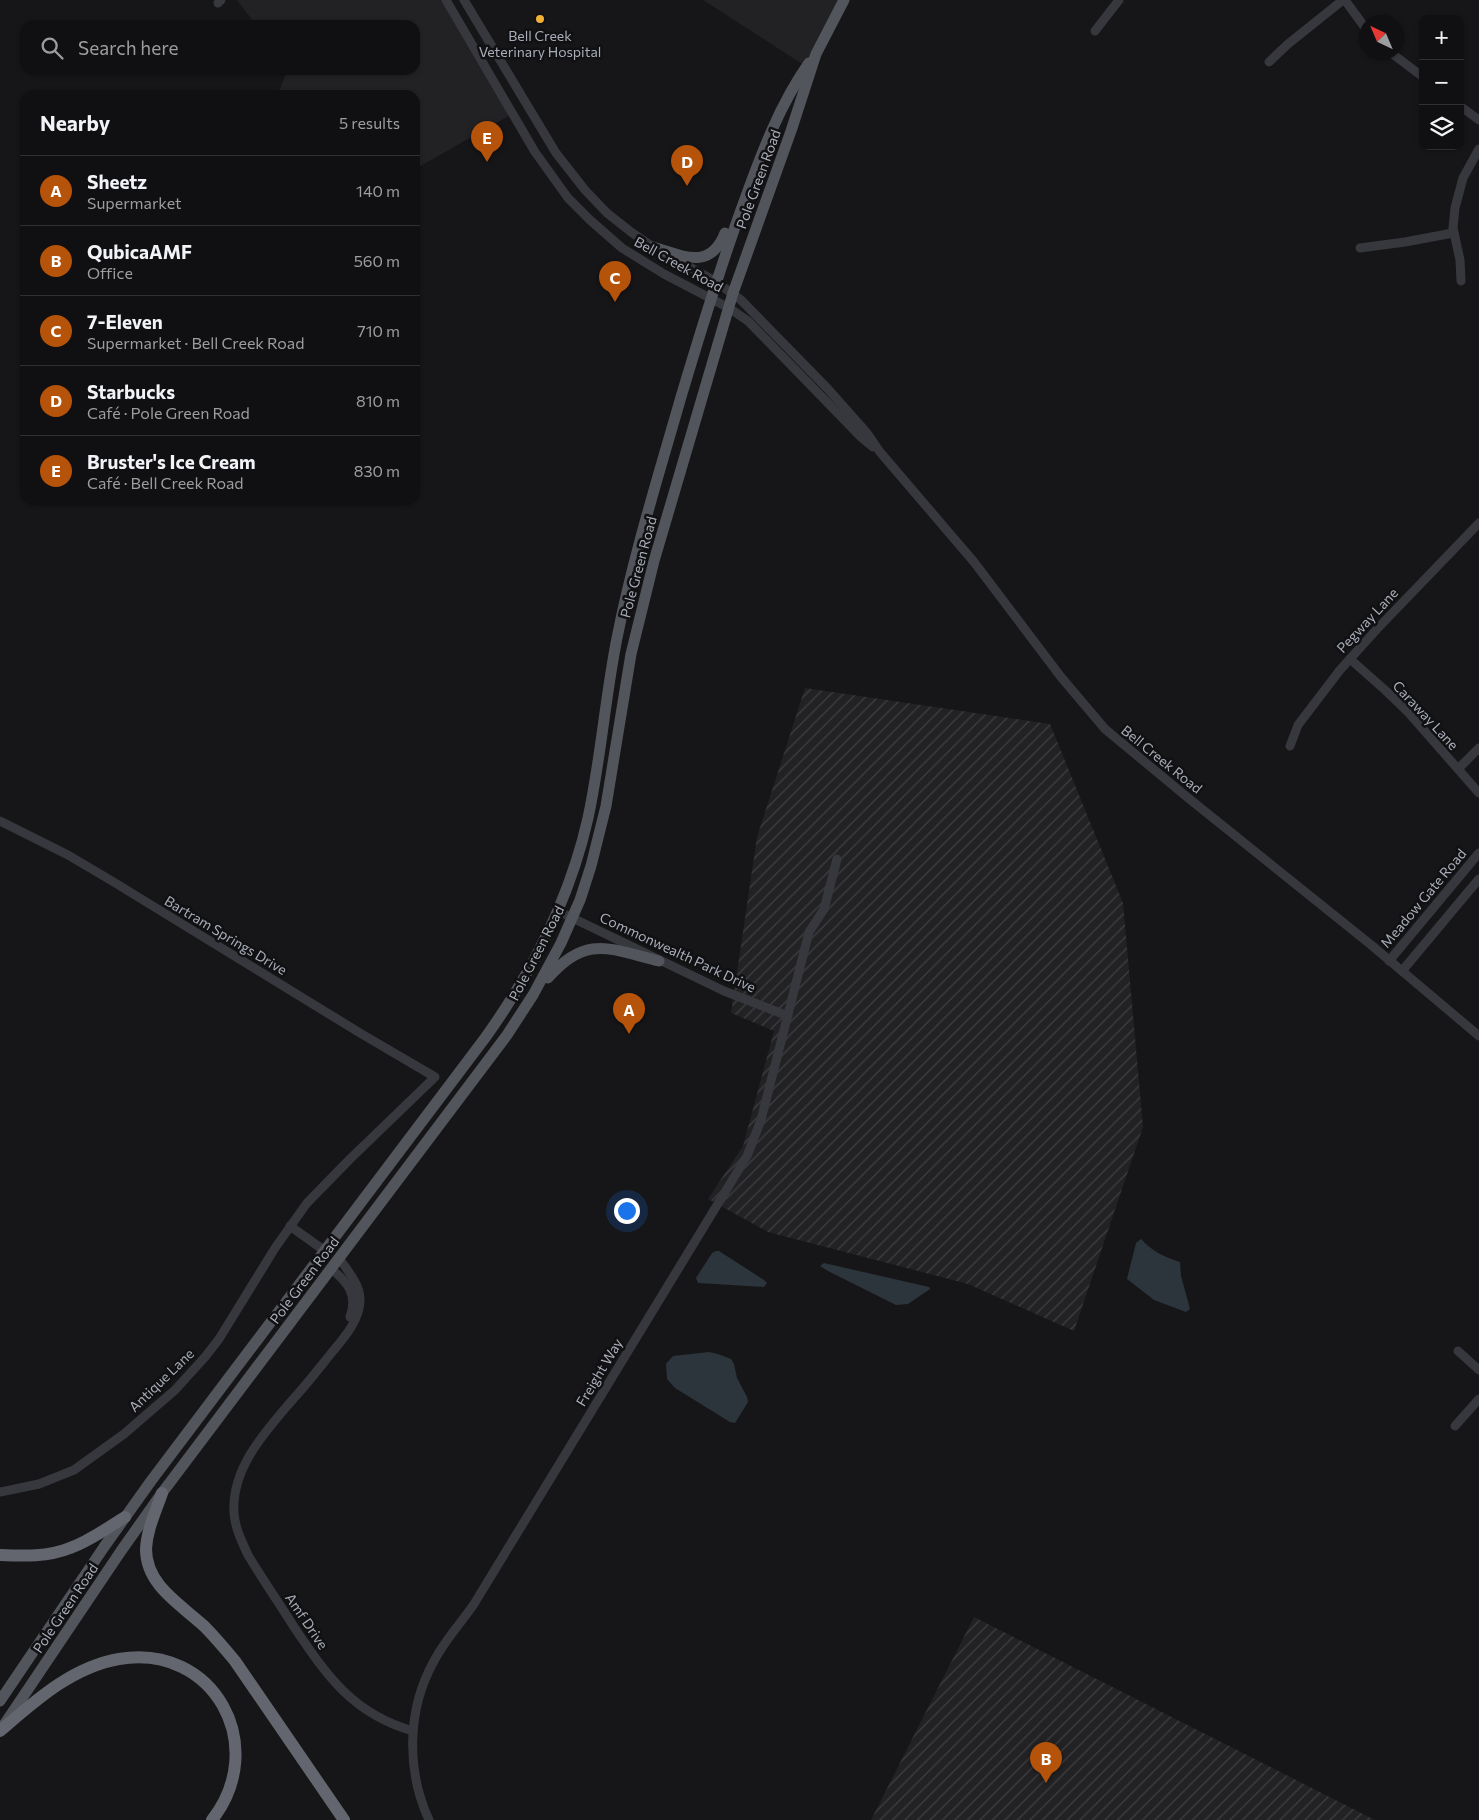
<!DOCTYPE html>
<html lang="en">
<head>
<meta charset="utf-8">
<style>
  body { margin:0; font-family:Commissioner,sans-serif; background:#19191b; color:#f1f3f6 }
  .controls { position:absolute; right:15px; top:15px; display:grid; overflow:hidden; border-radius:10px; box-shadow:0 1px 4px #0004 }
  .controls button { width:45px; height:45px; display:grid; place-items:center; padding:0; border:0; border-bottom:1px solid #303032; background:#101012; color:#f1f3f6; font:25px sans-serif }
  .compass { position:absolute; left:1359px; top:15px; width:45px; height:45px; border-radius:50%; background:#101012; box-shadow:0 1px 4px #0004; rotate:316deg }
  .you { position:absolute; left:626px; top:1210px; width:18px; height:18px; margin:-12px; border:4px solid #fff; border-radius:50%; background:#1a73e8; box-shadow:0 0 0 8px #1a73e833 }
  .badge { display:grid; place-items:center; width:32px; height:32px; border-radius:50%; background:#b45309; color:#fff; font-size:16px; font-weight:700 }
  .pin { position:absolute; translate:-50% -41px; filter:drop-shadow(0 1px 2px #0008) }
  .pin::after { content:''; position:absolute; top:26px; width:18px; height:15px; background:inherit; clip-path:polygon(0 0,100% 0,50% 100%) }
  .list { margin:0; padding:0; list-style:none }
  h2 { display:flex; justify-content:space-between; align-items:center; height:65px; margin:0; padding:0 20px; font-size:21px }
  h2 small { font-size:16px; font-weight:400; color:#9c9d9f }
  .list li { display:grid; grid-template-columns:32px 1fr auto; gap:15px; align-items:center; box-sizing:border-box; height:70px; padding:0 20px; border-top:1px solid #303032 }
  .list b { display:block; font-size:19px; white-space:nowrap }
  .list p { margin:0; font-size:16px; white-space:nowrap; color:#9c9d9f }
  .list em { font-size:16px; font-style:normal; color:#9c9d9f }
  .icon { flex:none; width:28px; height:28px; fill:none; stroke:currentColor; stroke-width:2; stroke-linecap:round; stroke-linejoin:round }
  .map { position:relative; flex:none; width:1479px; height:1820px; overflow:hidden }
  .search { position:absolute; background:#101012; box-shadow:0 1px 4px #0004; left:20px; top:20px; width:400px; height:55px; display:flex; align-items:center; gap:12px; box-sizing:border-box; padding:0 18px; border-radius:15px; color:#9c9d9f; font-size:19px }
  .panel { position:absolute; background:#101012; box-shadow:0 1px 4px #0004; left:20px; top:90px; width:400px; height:415px; border-radius:15px }
  .map>svg:first-child { display:block }
  .built { fill:#222225 }
  .industrial { fill:url(#industrial-furrows) }
  .water { fill:#2c353c }
  .lines { fill:none; stroke-linecap:round; stroke-linejoin:round }
  .minor { stroke:#37383d; stroke-width:9 }
  .major { stroke:#53555c; stroke-width:11 }
  .highway { stroke:#63666e; stroke-width:12 }
  .poi-dot { fill:#f2b134; stroke:#111113; stroke-width:2 }
  .labels { text-anchor:middle; dominant-baseline:central; stroke-width:5; stroke-linejoin:round; paint-order:stroke }
  .poi-label { font-size:14px; fill:#a8adb8; stroke:#111113 }
  .street-label { font-size:14px; fill:#a8adb8; stroke:#111113 }
</style>
</head>
<body>
<div class="map">
<svg width="1479" height="1820" viewBox="0 0 1479 1820">
  <defs>
    <pattern id="industrial-furrows" width="10" height="10" patternUnits="userSpaceOnUse" patternTransform="scale(1.25)"><rect width="10" height="10" fill="#222225"/><path d="M-1 1l2-2M0 10L10 0M9 11l2-2" fill="none" stroke="#3f3f43"/></pattern>
  </defs>
  <rect width="100%" height="100%" fill="#161618"/>
  <g class="built">
    <polygon points="237,0 446,0 512,114 415,169 415,95 277,95 288,70 415,70 415,25 256,25"/>
    <polygon points="703,0 840,0 807,67"/>
  </g>
  <g class="industrial">
    <polygon points="805,688 1050,724 1123,903 1143,1127 1074,1331 968,1284 768,1232 708,1199 743,1146 774,1031 731,1013 757,837"/>
    <polygon points="974,1617 1375,1820 871,1820"/>
  </g>
  <g class="water">
    <path d="M1141,1239C1152,1251 1164,1257 1180,1262L1181,1276L1190,1309L1186,1312L1154,1300L1127,1279L1136,1243Z"/>
    <polygon points="716,1251 719,1251 764,1280 767,1283 764,1287 698,1283 696,1278 712,1253"/>
    <polygon points="824,1263 929,1287 930,1289 908,1304 896,1305 828,1271 820,1266"/>
    <polygon points="709,1352 718,1354 731,1359 734,1364 737,1378 747,1397 748,1402 735,1423 730,1422 675,1388 667,1379 666,1364 673,1356"/>
  </g>
  <g class="lines">
    <g class="minor">
      <polyline points="446,0 535,152 568,198 590,220 622,248 664,274 729,308 748,321 861,437 873,447"/>
      <polyline points="464,0 556,153 585,190 607,213 631,232 653,247 715,281 741,300 828,389 867,433 880,452 974,562 1061,677 1105,729 1187,797 1370,944 1479,1036"/>
      <polyline points="1345,0 1366,29"/>
      <polyline points="218,3 221,0"/>
      <polyline points="1095,31 1119,0"/>
      <polyline points="1390,52 1423,77"/>
      <polyline points="1269,62 1288,44 1343,0"/>
      <polyline points="1460,106 1479,120"/>
      <polyline points="1360,248 1405,242 1453,233"/>
      <polyline points="1461,281 1460,260 1453,228 1455,208 1463,178 1479,149"/>
      <polyline points="1350,659 1385,690 1408,712 1479,793"/>
      <polyline points="1290,746 1298,725 1340,670 1377,629 1479,523"/>
      <polyline points="1458,769 1479,748"/>
      <polyline points="0,821 68,855 112,881 360,1033 435,1077 350,1159 307,1203 275,1248 219,1339 205,1357 175,1390 124,1434 74,1470 39,1484 0,1492"/>
      <polyline points="558,911 724,991 788,1016"/>
      <polyline points="1389,961 1479,853"/>
      <polyline points="1402,971 1479,879"/>
      <polyline points="290,1226 325,1251"/>
      <path d="M339,1258C347,1270 359,1283 360,1298C361,1318 345,1337 333,1351C320,1367 308,1383 294,1398C267,1430 231,1467 234,1513C235,1528 242,1542 248,1555C263,1580 279,1603 294,1627C327,1676 353,1714 413,1731"/>
      <path d="M331,1269C348,1282 358,1295 350,1317"/>
      <polyline points="1458,1351 1479,1370"/>
      <polyline points="1455,1426 1479,1399"/>
      <path d="M429,1820C406,1770 407,1709 434,1661C445,1640 461,1623 474,1604L747,1156L761,1120L809,932L824,909L837,859"/>
    </g>
    <g class="major">
      <path d="M653,247C683,256 710,271 725,233"/>
      <path d="M548,978C586,934 610,949 659,961"/>
      <path d="M0,1701L104,1547L151,1481L485,1038C533,971 570,898 588,818C601,758 605,698 617,638C633,557 658,477 681,397C701,330 721,264 745,199C762,152 780,104 809,63"/>
      <polyline points="4,1725 121,1551 162,1493 507,1035 533,995 561,943 580,900 591,866 606,806 631,654 654,561 733,293 791,131 816,54 844,0"/>
    </g>
    <g class="highway">
      <path d="M162,1493C156,1511 147,1529 146,1549C146,1585 180,1604 204,1626C215,1637 225,1649 235,1661L344,1820"/>
      <path d="M0,1555C24,1556 48,1557 70,1548C90,1541 107,1528 125,1517"/>
      <path d="M0,1731C35,1701 72,1667 119,1659C214,1643 270,1746 212,1820"/>
    </g>
  </g>
  <circle class="poi-dot" cx="540" cy="19" r="5"/>
  <g class="labels">
    <g class="poi-label">
      <text x="540" y="35">Bell Creek<tspan x="540" dy="16">Veterinary Hospital</tspan></text>
    </g>
    <g class="street-label">
      <text transform="translate(758 179) rotate(-70)">Pole Green Road</text>
      <text transform="translate(679 264) rotate(29)">Bell Creek Road</text>
      <text transform="translate(638 567) rotate(-75)">Pole Green Road</text>
      <text transform="translate(1367 620) rotate(-47)">Pegway Lane</text>
      <text transform="translate(1426 715) rotate(47)">Caraway Lane</text>
      <text transform="translate(1162 759) rotate(39)">Bell Creek Road</text>
      <text transform="translate(1423 898) rotate(-50)">Meadow Gate Road</text>
      <text transform="translate(226 935) rotate(31)">Bartram Springs Drive</text>
      <text transform="translate(678 952) rotate(25)">Commonwealth Park Drive</text>
      <text transform="translate(536 953) rotate(-63)">Pole Green Road</text>
      <text transform="translate(304 1280) rotate(-53)">Pole Green Road</text>
      <text transform="translate(599 1372) rotate(-59)">Freight Way</text>
      <text transform="translate(161 1380) rotate(-44)">Antique Lane</text>
      <text transform="translate(65 1608) rotate(-56)">Pole Green Road</text>
      <text transform="translate(307 1621) rotate(56)">Amf Drive</text>
    </g>
  </g>
</svg>
<div class="controls">
<button>+</button>
<button>−</button>
<button><svg class="icon" aria-label="layers" viewBox="0 0 24 24"><path d="M12 4l9 5-9 5-9-5zM3 14l9 5 9-5"/></svg></button>
</div>
<svg class="compass" viewBox="-18 -18 36 36"><path d="M0-13l5 13h-10z" fill="#e53935"/><path d="M0 13l5-13h-10z" fill="#9c9d9f"/></svg>
<div class="you"></div>
<div class="pin badge" style="left:629px;top:1034px">A</div>
<div class="pin badge" style="left:1046px;top:1783px">B</div>
<div class="pin badge" style="left:615px;top:302px">C</div>
<div class="pin badge" style="left:687px;top:186px">D</div>
<div class="pin badge" style="left:487px;top:162px">E</div>
<div class="search"><svg class="icon" aria-label="search" viewBox="0 0 24 24"><circle cx="10" cy="10" r="6"/><path d="M15 15l6 6"/></svg>Search here</div>
<section class="panel">
<h2>Nearby<small>5 results</small></h2>
<ul class="list">
<li><span class="badge">A</span><div><b>Sheetz</b><p>Supermarket</p></div><em>140 m</em></li>
<li><span class="badge">B</span><div><b>QubicaAMF</b><p>Office</p></div><em>560 m</em></li>
<li><span class="badge">C</span><div><b>7-Eleven</b><p>Supermarket · Bell Creek Road</p></div><em>710 m</em></li>
<li><span class="badge">D</span><div><b>Starbucks</b><p>Café · Pole Green Road</p></div><em>810 m</em></li>
<li><span class="badge">E</span><div><b>Bruster's Ice Cream</b><p>Café · Bell Creek Road</p></div><em>830 m</em></li>
</ul>
</section>
</div>
</body>
</html>
